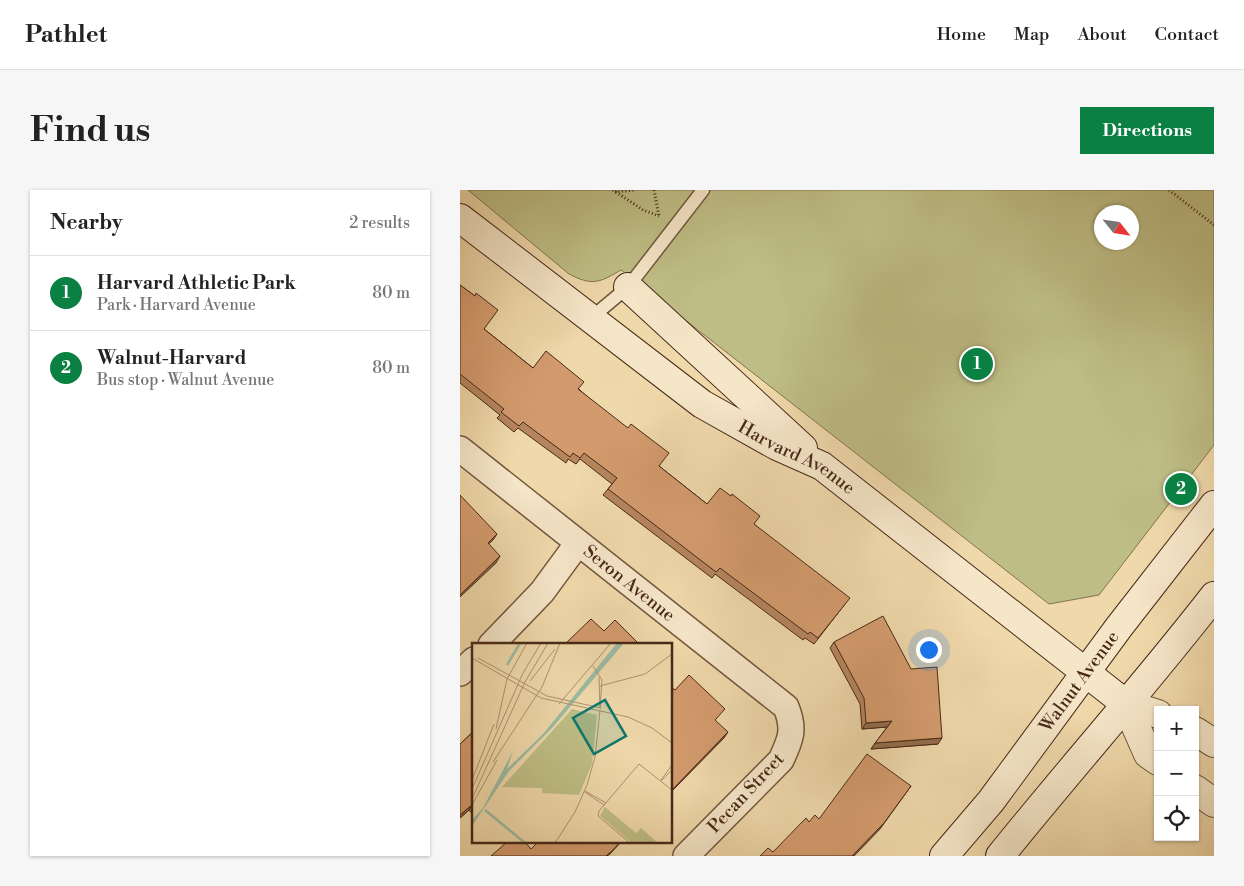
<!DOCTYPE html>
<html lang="en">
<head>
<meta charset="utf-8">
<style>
  body { margin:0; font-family:"Libre Bodoni",serif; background:#f6f6f6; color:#222 }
  .controls { position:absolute; right:15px; bottom:15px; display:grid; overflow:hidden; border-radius:0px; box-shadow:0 1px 4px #0004 }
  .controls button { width:45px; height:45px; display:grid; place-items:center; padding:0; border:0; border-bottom:1px solid #e0e0e0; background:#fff; color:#222; font:25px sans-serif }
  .compass { position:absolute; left:634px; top:15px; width:45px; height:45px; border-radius:50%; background:#fff; box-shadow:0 1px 4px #0004; rotate:120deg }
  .you { position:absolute; left:468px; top:459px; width:18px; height:18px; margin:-12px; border:4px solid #fff; border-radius:50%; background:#1a73e8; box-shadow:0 0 0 8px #1a73e833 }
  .badge { display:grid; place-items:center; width:32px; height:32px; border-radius:50%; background:#0b8043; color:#fff; font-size:16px; font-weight:700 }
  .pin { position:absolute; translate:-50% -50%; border:2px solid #fff; box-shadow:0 1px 5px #0006 }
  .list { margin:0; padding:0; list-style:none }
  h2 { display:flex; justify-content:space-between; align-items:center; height:65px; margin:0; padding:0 20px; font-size:21px }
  h2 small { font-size:16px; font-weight:400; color:#767676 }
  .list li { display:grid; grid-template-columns:32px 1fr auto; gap:15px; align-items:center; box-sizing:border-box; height:75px; padding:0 20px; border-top:1px solid #e0e0e0 }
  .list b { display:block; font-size:19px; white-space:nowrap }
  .list p { margin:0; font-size:16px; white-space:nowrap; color:#767676 }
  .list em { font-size:16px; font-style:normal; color:#767676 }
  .icon { flex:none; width:28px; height:28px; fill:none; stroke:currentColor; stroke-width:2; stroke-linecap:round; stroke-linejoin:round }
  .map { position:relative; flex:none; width:754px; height:666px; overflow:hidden; border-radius:0px }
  header { display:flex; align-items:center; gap:30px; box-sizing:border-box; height:70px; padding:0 25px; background:#fff; border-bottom:1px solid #e0e0e0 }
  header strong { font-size:24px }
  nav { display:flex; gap:28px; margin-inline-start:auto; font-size:18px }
  .intro { display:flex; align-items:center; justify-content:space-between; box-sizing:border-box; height:120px; padding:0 30px }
  h1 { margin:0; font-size:35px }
  .button { padding:12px 22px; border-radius:0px; background:#0b8043; color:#fff; font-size:18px; font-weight:700 }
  main { display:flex; gap:30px; padding:0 30px }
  aside { flex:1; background:#fff; border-radius:0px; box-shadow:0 1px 4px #0004 }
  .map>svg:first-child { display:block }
  .green { fill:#bebd85; stroke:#83734f; fill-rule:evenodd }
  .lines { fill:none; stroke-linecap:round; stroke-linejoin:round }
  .service-casing { stroke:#72553d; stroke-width:15 }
  .minor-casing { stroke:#72553d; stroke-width:28 }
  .tertiary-casing { stroke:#72553d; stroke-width:30 }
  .secondary-casing { stroke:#482919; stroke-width:30 }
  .path { stroke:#482919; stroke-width:3; stroke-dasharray:1 2.5; stroke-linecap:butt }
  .service { stroke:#f5e6c8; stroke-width:12 }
  .minor { stroke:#f5e6c8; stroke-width:25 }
  .tertiary { stroke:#f5e6c8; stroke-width:28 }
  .secondary { stroke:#f5e6c8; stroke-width:28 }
  .wall { fill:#b5855e; stroke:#482919 }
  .shaded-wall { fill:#946c4c; stroke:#482919 }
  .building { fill:#d39b6d; stroke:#482919 }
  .labels { text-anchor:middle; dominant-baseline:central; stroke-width:4; stroke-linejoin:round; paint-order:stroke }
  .street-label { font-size:18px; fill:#482919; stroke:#f5e6c8 }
  .inset-river { fill:none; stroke:#9bbba3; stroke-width:2.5 }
  .inset-road { fill:none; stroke:#ac9270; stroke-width:1 }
  .view { fill:#0f766e; fill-opacity:0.15; stroke:#0f766e; stroke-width:2.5 }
  .inset-edge { fill:none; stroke:#482919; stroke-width:2.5 }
</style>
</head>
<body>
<header>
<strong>Pathlet</strong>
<nav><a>Home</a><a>Map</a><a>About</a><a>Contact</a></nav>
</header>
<div class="intro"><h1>Find us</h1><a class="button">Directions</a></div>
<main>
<aside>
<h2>Nearby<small>2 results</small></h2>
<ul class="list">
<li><span class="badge">1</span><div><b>Harvard Athletic Park</b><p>Park · Harvard Avenue</p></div><em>80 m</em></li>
<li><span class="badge">2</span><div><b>Walnut-Harvard</b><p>Bus stop · Walnut Avenue</p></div><em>80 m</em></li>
</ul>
</aside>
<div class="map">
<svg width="754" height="666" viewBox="0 0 754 666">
  <rect width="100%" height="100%" fill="#efd8aa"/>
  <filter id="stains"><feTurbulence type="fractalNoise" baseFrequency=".004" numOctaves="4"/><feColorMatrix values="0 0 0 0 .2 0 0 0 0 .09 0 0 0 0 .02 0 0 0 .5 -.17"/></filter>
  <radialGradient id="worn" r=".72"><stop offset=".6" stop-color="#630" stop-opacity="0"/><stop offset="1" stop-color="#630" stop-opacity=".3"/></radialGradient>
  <path class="green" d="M8,0H754V255L639,405L589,414L161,80C139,93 132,96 109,84ZM642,22H672V52H642Z"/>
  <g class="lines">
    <defs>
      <polyline id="service" points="131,128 168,97 243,0"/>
      <g id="minor">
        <path id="s1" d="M0,259L326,517C335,539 331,549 321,570L226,666"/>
        <polyline points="31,455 82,402 118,353"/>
        <polyline points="0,483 14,470"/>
      </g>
      <g id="tertiary">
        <polyline points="666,514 688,564 698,571"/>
        <polyline points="666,514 698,524"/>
        <polyline points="735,541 754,553"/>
        <polyline points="735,599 754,613"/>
      </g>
      <g id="secondary">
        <path id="s2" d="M0,28L242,214L317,256L362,276L666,514"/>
        <polyline points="168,97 343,258"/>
        <path id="s3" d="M484,666L531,611L659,437L754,315"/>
        <path d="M540,666C610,579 685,495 754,406"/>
      </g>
    </defs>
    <use href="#service" class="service-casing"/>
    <use href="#minor" class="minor-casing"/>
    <use href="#tertiary" class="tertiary-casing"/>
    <use href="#secondary" class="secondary-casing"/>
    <g class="path">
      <polyline points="153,0 183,20 199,26"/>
      <polyline points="194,0 199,26"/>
      <polyline points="709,0 754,35"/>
      <polyline points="155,2 174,0"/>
    </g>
    <use href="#service" class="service"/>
    <use href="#minor" class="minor"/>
    <use href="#tertiary" class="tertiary"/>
    <use href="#secondary" class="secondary"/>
  </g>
  <g class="wall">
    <polygon points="0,95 15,106 24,139 73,178 119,199 199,276 247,314 294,334 385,414 354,454 345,448 343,450 255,384 252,388 143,305 152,294 120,269 116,274 108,269 106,273 58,238 54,242 37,228 40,225 0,193"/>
    <polygon points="374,452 478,554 411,559 427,537 402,539 400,514 370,458"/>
    <polygon points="14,541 14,626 9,620 0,628 0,554"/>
  </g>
  <g class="shaded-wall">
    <polygon points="37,344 33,350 23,359 28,353"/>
    <polygon points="40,366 36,373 0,407 0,405"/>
    <polygon points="432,531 427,537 402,539 406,533"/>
    <polygon points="268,542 264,548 211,602 211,601"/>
    <polygon points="482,548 478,554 411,559 415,553"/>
    <polygon points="451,596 420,639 394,666 392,666"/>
    <polygon points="13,614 9,620 0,628 0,625"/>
    <polygon points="160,652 161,652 149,665 146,666"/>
  </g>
  <g class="building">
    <polygon points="0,95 15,106 16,103 38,120 24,139 73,178 86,161 124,192 118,199 168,238 171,234 209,263 199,276 247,314 260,298 271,306 272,304 300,326 294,334 390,408 358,448 350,442 348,444 260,378 256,382 148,299 157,288 124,263 120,268 113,263 110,267 63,232 59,236 41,222 44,219 0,184"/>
    <polygon points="0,305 37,344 28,353 40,366 0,405"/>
    <polygon points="423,426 451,479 477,477 482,548 415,553 432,531 406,533 404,508 374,452"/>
    <polygon points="131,429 144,441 155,430 180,455 104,455"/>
    <polygon points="229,485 265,519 255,530 268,542 211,601 211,497 215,500"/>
    <polygon points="14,541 14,615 13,614 0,625 0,554"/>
    <polygon points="407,564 451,596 424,633 392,666 300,666 308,658 313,662 346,628 349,632 355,625 359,629"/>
    <polygon points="47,652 65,652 71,659 78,652 160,652 154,659 146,666 31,666"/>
  </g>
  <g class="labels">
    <g class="street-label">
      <text stroke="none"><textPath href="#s2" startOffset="414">Harvard Avenue</textPath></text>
      <text stroke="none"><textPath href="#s1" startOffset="216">Seron Avenue</textPath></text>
      <text stroke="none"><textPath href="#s3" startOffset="221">Walnut Avenue</textPath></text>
      <text transform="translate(286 603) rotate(-47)">Pecan Street</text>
    </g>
  </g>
  <g transform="translate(12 453)">
    <rect width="200" height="200" fill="#efd8aa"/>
    <path d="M100,66L125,72L120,121L107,152L70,150V145L30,144ZM133,164L164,190L169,185L186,200H160L128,173Z" fill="#bebd85"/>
    <path d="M145,0H152L81,84L37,128L0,183V177L11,165L41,108L35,126L71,91Z" fill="#9bbba3"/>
    <path class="inset-river" d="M35,22L48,0M13,167L53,200"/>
    <path class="inset-road" d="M0,15L69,55L156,74L180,85L200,100M6,15L75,53L129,65M121,23L130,37L128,65M127,34L128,65M58,38L83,6M128,43L173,31L200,11M87,61L139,0M24,86L35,36L55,0M21,119L70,44L88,0M0,137L22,81M189,137L200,122M189,138L200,127M0,146L51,30L69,0M113,148L134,160M113,149L132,162M0,156L53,39L76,0M0,162L25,117M83,200L103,169L115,142L123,114L128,67M158,200L126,173L127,168L167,121L200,147"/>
    <path class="view" d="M133,57L154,93L122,111L101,75Z"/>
    <rect width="200" height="200" class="inset-edge"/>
  </g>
  <rect width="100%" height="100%" filter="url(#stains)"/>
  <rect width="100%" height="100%" fill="url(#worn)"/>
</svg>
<div class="controls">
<button>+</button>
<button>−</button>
<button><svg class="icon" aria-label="locate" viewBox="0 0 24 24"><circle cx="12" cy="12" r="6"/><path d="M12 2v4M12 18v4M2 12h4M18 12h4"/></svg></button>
</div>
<svg class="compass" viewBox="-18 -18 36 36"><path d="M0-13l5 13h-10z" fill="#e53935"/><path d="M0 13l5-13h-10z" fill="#767676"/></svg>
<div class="you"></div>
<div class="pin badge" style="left:517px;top:174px">1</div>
<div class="pin badge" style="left:721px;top:299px">2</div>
</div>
</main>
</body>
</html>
